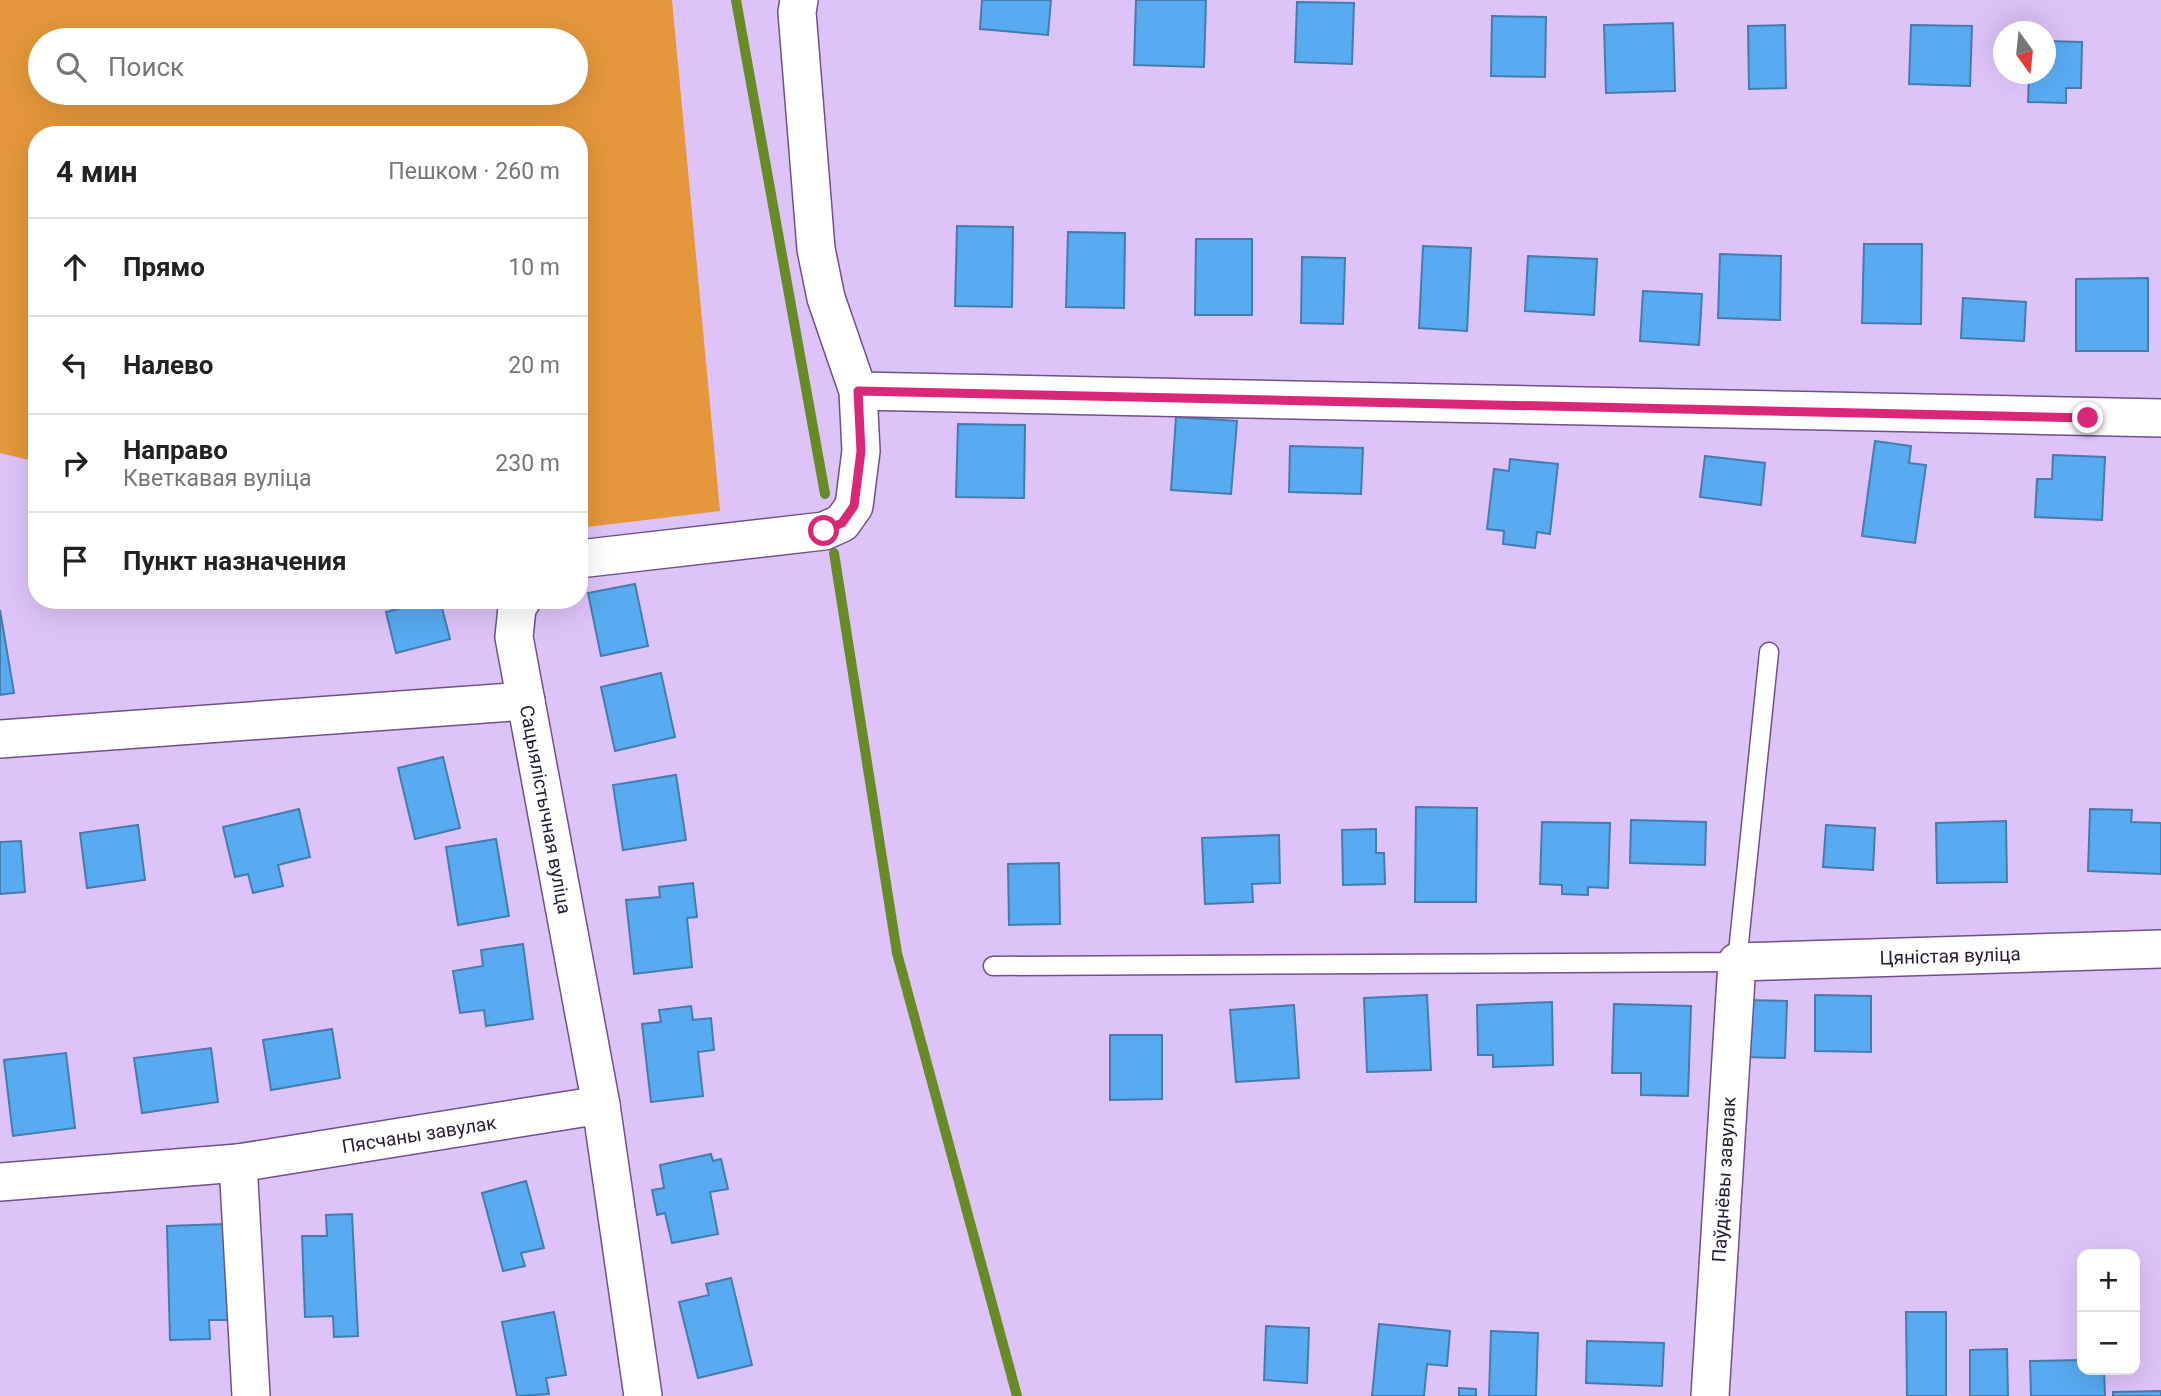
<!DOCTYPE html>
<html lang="ru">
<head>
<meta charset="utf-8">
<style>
  body { margin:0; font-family:Roboto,sans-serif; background:#f6f6f6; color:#222 }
  .controls { position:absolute; right:21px; bottom:21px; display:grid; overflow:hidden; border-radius:14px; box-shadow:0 7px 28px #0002 }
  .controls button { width:63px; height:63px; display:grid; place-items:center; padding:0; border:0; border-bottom:2px solid #e0e0e0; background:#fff; color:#222; font:35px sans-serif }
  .compass { position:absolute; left:1993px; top:21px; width:63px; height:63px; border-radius:50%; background:#fff; box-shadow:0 7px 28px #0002; rotate:165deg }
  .stop { position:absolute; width:21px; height:21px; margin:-16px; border:5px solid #db2777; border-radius:50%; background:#fff }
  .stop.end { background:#db2777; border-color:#fff; box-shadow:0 2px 7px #0008 }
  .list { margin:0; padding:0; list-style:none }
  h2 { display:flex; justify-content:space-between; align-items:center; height:91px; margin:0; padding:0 28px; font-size:30px }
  h2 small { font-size:23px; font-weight:400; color:#767676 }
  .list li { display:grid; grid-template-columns:46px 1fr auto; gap:21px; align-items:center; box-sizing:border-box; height:98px; padding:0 28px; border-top:2px solid #e0e0e0 }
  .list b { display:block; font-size:26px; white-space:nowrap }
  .list p { margin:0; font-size:23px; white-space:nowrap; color:#767676 }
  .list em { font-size:23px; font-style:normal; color:#767676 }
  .icon { flex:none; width:38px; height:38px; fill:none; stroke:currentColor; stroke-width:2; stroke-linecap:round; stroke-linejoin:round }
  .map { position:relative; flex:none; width:2161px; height:1396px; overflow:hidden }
  .search { position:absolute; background:#fff; box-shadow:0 7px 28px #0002; left:28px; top:28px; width:560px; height:77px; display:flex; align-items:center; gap:18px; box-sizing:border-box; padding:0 24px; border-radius:38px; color:#767676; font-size:26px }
  .panel { position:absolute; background:#fff; box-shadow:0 7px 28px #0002; left:28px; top:126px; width:560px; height:483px; border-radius:28px }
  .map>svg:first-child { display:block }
  .green { fill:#e4973b; fill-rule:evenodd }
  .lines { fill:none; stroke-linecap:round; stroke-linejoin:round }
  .stream { stroke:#688b28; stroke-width:10 }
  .building { fill:#58aaf1; stroke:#447cae; stroke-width:2 }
  .lane-casing { stroke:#6f508b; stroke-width:21 }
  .street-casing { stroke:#6f508b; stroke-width:40 }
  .lane { stroke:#fff; stroke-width:18 }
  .street { stroke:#fff; stroke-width:37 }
  .route { stroke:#db2777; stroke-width:9 }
  .labels { text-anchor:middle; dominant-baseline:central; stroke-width:7; stroke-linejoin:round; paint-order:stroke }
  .street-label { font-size:19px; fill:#281b34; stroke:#f5eefc }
</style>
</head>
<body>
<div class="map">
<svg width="2161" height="1396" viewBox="0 0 2161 1396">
  <rect width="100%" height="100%" fill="#dec3f9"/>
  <path class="green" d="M0,0H672L720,511L579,528V135H37V462L0,453ZM40,40H576V93H40Z"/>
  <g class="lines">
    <g class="stream">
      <polyline points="736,0 825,494"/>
      <polyline points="834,553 897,953 1017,1396"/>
    </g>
  </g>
  <g class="building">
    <polygon points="982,0 1051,0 1048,35 980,29"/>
    <polygon points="1136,0 1206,0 1204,67 1134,65"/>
    <polygon points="1297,2 1354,3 1352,64 1295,62"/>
    <polygon points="1492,16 1546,17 1545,77 1491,76"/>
    <polygon points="1673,23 1675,91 1606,93 1604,25"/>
    <polygon points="1785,25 1786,88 1749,89 1748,26"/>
    <polygon points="1911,25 1972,26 1970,86 1909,84"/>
    <polygon points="2046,41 2082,42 2081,88 2066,88 2066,103 2028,102 2029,74 2046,74"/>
    <polygon points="957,226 1013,227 1012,307 955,306"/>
    <polygon points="1068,232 1125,233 1124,308 1066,307"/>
    <polygon points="1196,239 1252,239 1252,315 1195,315"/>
    <polygon points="1864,244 1922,244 1921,324 1862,323"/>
    <polygon points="1423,246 1471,248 1467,331 1419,328"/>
    <polygon points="1720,254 1781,256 1780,320 1718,318"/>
    <polygon points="1528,256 1597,259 1594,315 1525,311"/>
    <polygon points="1302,257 1345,258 1343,324 1301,323"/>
    <polygon points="2148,278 2148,351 2076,351 2076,279"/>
    <polygon points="1643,291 1702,294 1699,345 1640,341"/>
    <polygon points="1963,298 2026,302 2024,341 1961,338"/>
    <polygon points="1176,417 1237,421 1231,494 1171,490"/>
    <polygon points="958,424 1025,425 1024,498 956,497"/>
    <polygon points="1875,441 1911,446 1909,463 1926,465 1915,543 1862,536"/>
    <polygon points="1290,446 1363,448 1361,494 1289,492"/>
    <polygon points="2053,455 2105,457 2102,520 2035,517 2037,479 2052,479"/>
    <polygon points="1705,456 1765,463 1761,505 1700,497"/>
    <polygon points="1510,459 1558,464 1550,534 1537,532 1535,548 1503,544 1504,531 1487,529 1494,469 1509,471"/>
    <polygon points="635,584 648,646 601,656 588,593"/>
    <polygon points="431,600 440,600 450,639 396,653 386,612"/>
    <polygon points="0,610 14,693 0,695"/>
    <polygon points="661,673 675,737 615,751 601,687"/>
    <polygon points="443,757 460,828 415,839 398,768"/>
    <polygon points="676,775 686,840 623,850 613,785"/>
    <polygon points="1416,807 1477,808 1476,902 1415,902"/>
    <polygon points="299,809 310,857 278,865 283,886 253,893 248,874 235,877 223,827"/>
    <polygon points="2090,809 2132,810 2131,822 2161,823 2161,874 2088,871"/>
    <polygon points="1631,820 1706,822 1705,865 1630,863"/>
    <polygon points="2006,821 2007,882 1937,883 1936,823"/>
    <polygon points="1542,822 1610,823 1608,888 1588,887 1588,895 1562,894 1562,885 1540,884"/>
    <polygon points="138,825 145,880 87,888 80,833"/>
    <polygon points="1826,825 1875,828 1873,870 1823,867"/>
    <polygon points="1376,829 1376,853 1384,853 1385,884 1343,885 1342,830"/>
    <polygon points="1279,835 1280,883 1252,884 1253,902 1205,904 1202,838"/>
    <polygon points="496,839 509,916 458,925 446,847"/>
    <polygon points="21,841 25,892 0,894 0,842"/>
    <polygon points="1059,863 1060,924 1009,925 1008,864"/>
    <polygon points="693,883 697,917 687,918 692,967 634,974 626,900 660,897 659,887"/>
    <polygon points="523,944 533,1019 486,1026 484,1010 460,1013 453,971 483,966 481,950"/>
    <polygon points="1427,995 1431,1070 1367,1072 1364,998"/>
    <polygon points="1815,995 1871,996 1871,1052 1815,1051"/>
    <polygon points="1743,1000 1787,1001 1785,1058 1741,1057"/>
    <polygon points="1552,1002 1553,1065 1493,1067 1493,1055 1478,1055 1477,1005"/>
    <polygon points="1614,1004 1691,1006 1688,1096 1641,1095 1641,1073 1612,1073"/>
    <polygon points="1294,1005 1299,1078 1236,1082 1230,1010"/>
    <polygon points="691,1006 693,1020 711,1018 714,1050 698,1052 703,1096 651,1102 642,1024 661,1022 659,1010"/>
    <polygon points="332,1029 340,1078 271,1090 263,1040"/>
    <polygon points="1110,1035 1162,1035 1162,1099 1110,1100"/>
    <polygon points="211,1048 218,1102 142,1113 134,1058"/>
    <polygon points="66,1053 75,1128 13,1136 4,1060"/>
    <polygon points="711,1154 713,1161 721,1159 728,1189 710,1192 718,1234 672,1243 665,1213 657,1215 652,1190 664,1188 660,1165"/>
    <polygon points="526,1181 544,1248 521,1253 525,1266 503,1271 482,1193"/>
    <polygon points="352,1214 358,1336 334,1337 333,1316 305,1317 302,1236 327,1236 326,1215"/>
    <polygon points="225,1224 228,1320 209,1320 210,1339 170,1340 167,1226"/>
    <polygon points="731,1278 752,1365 698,1378 679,1302 709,1295 706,1284"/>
    <polygon points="554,1312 566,1375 546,1378 549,1394 517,1396 502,1322"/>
    <polygon points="1906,1312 1946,1312 1946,1396 1907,1396"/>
    <polygon points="1379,1324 1450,1331 1447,1366 1427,1364 1424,1396 1372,1396"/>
    <polygon points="1266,1326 1309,1328 1307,1383 1264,1380"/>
    <polygon points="1491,1331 1538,1333 1536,1396 1489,1396"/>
    <polygon points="1587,1341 1664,1343 1662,1386 1586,1383"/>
    <polygon points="2007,1349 2008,1396 1970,1396 1970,1350"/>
    <polygon points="2082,1360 2082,1370 2104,1370 2105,1396 2031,1396 2030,1361"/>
    <polygon points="1459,1388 1476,1389 1476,1396 1459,1396"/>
    <polygon points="2161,1391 2161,1396 2113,1396 2113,1392"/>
  </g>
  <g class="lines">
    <defs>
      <polyline id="lane" points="993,966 1737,962 1769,652"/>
      <g id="street">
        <polyline points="858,391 2161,418"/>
        <polyline points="579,559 824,531 842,523 854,506 861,451 858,391 826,298 816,249 797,12 799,0"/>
        <path id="s1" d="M522,600L517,608L514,637L601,1105L643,1396"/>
        <polyline points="0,739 526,701"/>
        <polyline points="238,1163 251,1396"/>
        <path id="s2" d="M0,1182L238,1163L601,1105"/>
        <path id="s3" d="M1710,1396L1737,962L2161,949"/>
      </g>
    </defs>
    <use href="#lane" class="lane-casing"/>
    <use href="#street" class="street-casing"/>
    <use href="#lane" class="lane"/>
    <use href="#street" class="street"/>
  </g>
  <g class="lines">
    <polyline class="route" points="824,531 842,523 854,506 861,451 858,391 2088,418"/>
  </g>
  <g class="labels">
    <g class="street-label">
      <text stroke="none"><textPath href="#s1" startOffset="214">Сацыялістычная вуліца</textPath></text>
      <text stroke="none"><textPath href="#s3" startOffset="648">Цяністая вуліца</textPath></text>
      <text stroke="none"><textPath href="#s2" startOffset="422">Пясчаны завулак</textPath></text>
      <text stroke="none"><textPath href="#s3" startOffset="217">Паўднёвы завулак</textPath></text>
    </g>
  </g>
</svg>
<div class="controls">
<button>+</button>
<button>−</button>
</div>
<svg class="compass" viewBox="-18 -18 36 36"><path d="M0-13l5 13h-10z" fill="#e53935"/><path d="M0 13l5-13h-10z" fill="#767676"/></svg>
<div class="stop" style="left:824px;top:531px"></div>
<div class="stop end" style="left:2088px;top:418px"></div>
<div class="search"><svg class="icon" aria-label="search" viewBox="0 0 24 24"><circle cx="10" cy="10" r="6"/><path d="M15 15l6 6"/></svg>Поиск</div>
<section class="panel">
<h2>4 мин<small>Пешком · 260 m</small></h2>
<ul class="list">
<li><svg class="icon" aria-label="ahead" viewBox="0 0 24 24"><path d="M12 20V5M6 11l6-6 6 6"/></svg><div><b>Прямо</b></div><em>10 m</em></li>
<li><svg class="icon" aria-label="left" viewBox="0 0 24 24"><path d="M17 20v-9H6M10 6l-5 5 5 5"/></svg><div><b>Налево</b></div><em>20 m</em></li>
<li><svg class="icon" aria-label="right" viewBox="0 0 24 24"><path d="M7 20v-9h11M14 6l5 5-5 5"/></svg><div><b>Направо</b><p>Кветкавая вуліца</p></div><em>230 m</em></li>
<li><svg class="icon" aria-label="arrive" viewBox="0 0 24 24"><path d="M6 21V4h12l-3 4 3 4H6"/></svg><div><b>Пункт назначения</b></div></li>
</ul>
</section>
</div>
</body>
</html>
